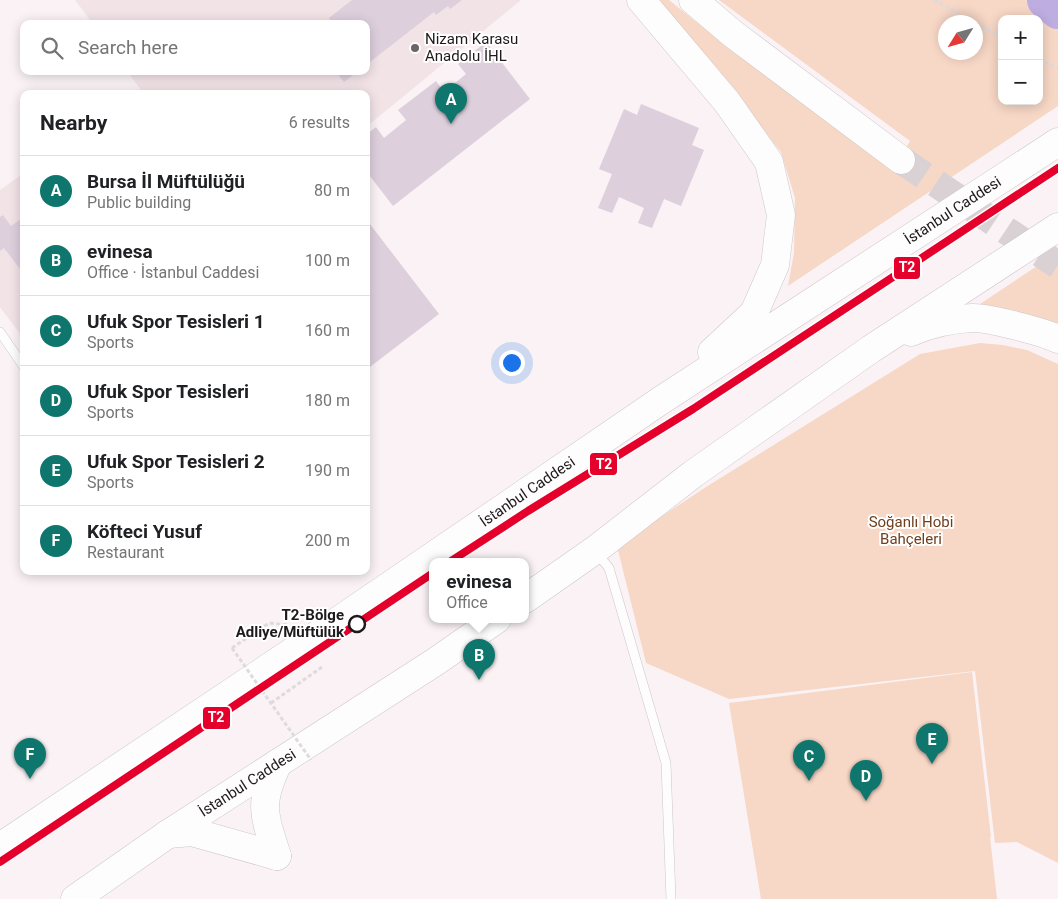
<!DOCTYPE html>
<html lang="en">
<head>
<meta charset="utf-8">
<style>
  body { margin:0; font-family:Roboto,sans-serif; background:#f2f2f2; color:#202124 }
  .controls { position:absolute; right:15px; top:15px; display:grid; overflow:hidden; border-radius:10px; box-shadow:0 2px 12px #0003 }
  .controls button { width:45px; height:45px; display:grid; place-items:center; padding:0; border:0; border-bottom:1px solid #e0e0e0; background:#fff; color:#202124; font:25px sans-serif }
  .compass { position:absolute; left:938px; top:15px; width:45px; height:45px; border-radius:50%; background:#fff; box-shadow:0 2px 12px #0003; rotate:233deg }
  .you { position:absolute; left:511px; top:362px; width:18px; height:18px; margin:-12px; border:4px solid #fff; border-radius:50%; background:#1a73e8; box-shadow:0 0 0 8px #1a73e833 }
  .badge { display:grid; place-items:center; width:32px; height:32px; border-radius:50%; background:#0f766e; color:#fff; font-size:16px; font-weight:700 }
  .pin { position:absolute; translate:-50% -41px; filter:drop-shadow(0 1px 2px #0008) }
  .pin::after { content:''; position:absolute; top:26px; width:18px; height:15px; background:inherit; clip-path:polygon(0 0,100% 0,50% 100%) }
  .popup { position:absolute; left:429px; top:558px; width:100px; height:65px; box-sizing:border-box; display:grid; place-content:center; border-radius:10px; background:#fff; filter:drop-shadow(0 1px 4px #0005); font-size:16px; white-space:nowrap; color:#757577 }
  .popup b { font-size:19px; color:#202124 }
  .popup::after { content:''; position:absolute; left:50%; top:100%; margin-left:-10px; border:10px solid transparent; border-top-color:#fff }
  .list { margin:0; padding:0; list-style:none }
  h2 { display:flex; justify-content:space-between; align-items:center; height:65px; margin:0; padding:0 20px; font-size:21px }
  h2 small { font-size:16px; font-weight:400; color:#757577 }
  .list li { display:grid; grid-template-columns:32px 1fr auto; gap:15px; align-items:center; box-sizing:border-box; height:70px; padding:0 20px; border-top:1px solid #e0e0e0 }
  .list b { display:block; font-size:19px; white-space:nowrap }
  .list p { margin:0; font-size:16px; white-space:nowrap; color:#757577 }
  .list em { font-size:16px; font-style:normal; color:#757577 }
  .icon { flex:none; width:28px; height:28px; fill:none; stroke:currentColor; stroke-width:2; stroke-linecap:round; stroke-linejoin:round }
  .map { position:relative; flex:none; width:1058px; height:899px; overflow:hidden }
  .search { position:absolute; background:#fff; box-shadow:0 2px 12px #0003; left:20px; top:20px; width:350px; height:55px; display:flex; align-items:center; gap:12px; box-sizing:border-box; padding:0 18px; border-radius:10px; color:#757577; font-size:19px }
  .panel { position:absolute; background:#fff; box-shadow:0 2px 12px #0003; left:20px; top:90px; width:350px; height:485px; border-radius:10px }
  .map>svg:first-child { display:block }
  .built { fill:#f2e3e7 }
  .green { fill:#f7d7c6; fill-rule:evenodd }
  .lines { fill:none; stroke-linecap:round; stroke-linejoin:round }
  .river { stroke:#beade0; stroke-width:38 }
  .building { fill:#decfdc }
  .primary-tunnel { stroke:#d9d1d3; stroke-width:28; stroke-dasharray:28 14; stroke-linecap:butt }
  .service-casing { stroke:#cdc7c9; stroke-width:10 }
  .primary-casing { stroke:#cdc7c9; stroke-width:29 }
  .trunk-casing { stroke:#cdc7c9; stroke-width:29 }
  .path { stroke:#dddbdb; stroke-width:3; stroke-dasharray:4 2.5; stroke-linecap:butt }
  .service { stroke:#fefdfd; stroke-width:9 }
  .primary { stroke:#fefdfd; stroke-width:28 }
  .trunk { stroke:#fefdfd; stroke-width:28 }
  .path-bridge { stroke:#dddbdb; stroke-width:3; stroke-dasharray:4 2.5; stroke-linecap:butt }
  .tram-1-casing { stroke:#fff; stroke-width:11 }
  .tram-1 { stroke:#e4002b; stroke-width:8 }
  .poi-dot { fill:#6c6567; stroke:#fff; stroke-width:2 }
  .stop-dot { fill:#fff; stroke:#1f191b; stroke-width:2.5 }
  .labels { text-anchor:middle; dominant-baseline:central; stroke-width:4; stroke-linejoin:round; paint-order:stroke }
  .poi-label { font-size:15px; fill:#1f191b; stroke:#fff; text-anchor:start }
  .street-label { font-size:15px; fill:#1f191b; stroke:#fff }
  .park-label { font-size:15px; fill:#70401e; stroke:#fff }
  .stop-label { font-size:15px; font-weight:bold; fill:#1f191b; stroke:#fff; text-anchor:end }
  .line-badge { stroke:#fff; stroke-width:2 }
  .badge-label { font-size:14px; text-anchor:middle; font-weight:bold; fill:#fff }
</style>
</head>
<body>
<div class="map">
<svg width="1058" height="899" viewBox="0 0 1058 899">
  <rect width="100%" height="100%" fill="#faf2f4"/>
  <g class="built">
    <polygon points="75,0 521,0 366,127 366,94 144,94 127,71 366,71 366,24 93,24"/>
    <polygon points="24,173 24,339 0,307 0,190"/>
  </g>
  <g class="green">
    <path d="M656,0H669L731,50L894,169L910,141L719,0H1058V106L788,286L794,253L795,198L781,152ZM1002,19H1039V101H1002ZM946,22H976V52H946Z"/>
    <polygon points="1058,252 1058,326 1013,310 980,304"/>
    <polygon points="980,343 1003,345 1027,350 1058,364 1058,863 1017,842 995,843 975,671 729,699 646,663 617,546 706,487 920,354"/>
    <polygon points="972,672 991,837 990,837 997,899 761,899 729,703"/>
  </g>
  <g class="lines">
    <polyline class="river" points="1046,0 1058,10"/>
  </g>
  <g class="building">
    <polygon points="352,0 462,0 450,9 448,6 436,15 434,12 366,65 366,24 333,24 329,18"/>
    <polygon points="486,42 530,99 393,206 366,171 366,135 376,127 384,138 406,120 398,110 436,81 444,92 466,74 458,64"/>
    <polygon points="335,71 358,71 344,82"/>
    <polygon points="641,104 699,128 692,145 704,150 681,206 664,199 652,228 638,223 644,208 619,197 612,213 598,208 612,174 599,169 624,109 637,115"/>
    <polygon points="3,215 11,226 24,217 24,274 4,248 0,251 0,217"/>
    <polygon points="366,219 439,314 366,370"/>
  </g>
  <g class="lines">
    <polyline class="primary-tunnel" points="901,160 1058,265"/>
    <defs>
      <g id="service">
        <polyline points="0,332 24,367"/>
        <polyline points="596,552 609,568 666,763 671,899"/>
      </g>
      <polyline id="primary" points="693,0 733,34 901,160"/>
      <g id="trunk">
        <polyline points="641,0 727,102 769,162 781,215 775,265 754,313 712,352"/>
        <path d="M911,332C929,324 952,319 972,318C986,317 1044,332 1058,339"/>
        <polyline points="525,599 595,550 693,474 871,349 1058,227"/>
        <polyline points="168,834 192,832 277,856"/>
        <path id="s1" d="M0,847L313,638L660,401L1058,142"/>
        <path d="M277,856C264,814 258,805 278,763"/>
        <path id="s2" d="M75,899L168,834L435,662L497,619"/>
      </g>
    </defs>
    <use href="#service" class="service-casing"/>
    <use href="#primary" class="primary-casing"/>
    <use href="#trunk" class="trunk-casing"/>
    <g class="path">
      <polyline points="934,0 974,22"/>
      <polyline points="976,23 1002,38"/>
      <polyline points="1039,59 1058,69"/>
      <polyline points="232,648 269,623 289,625"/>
      <polyline points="271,703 322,667"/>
    </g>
    <use href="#service" class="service"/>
    <use href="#primary" class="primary"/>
    <use href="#trunk" class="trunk"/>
    <polyline class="path-bridge" points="232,648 311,760"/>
    <defs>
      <g id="tram-1">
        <polyline points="451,561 528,511 693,409 1058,168"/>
        <polyline points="0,862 433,573"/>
      </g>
    </defs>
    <use href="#tram-1" class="tram-1-casing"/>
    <use href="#tram-1" class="tram-1"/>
  </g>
  <circle class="poi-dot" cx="415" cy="48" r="5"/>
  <circle class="stop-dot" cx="357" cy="624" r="8"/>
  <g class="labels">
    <g class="poi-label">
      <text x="425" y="39">Nizam Karasu<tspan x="425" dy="17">Anadolu İHL</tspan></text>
    </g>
    <g class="street-label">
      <text stroke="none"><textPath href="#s1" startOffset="1146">İstanbul Caddesi</textPath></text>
      <text stroke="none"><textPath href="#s1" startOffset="636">İstanbul Caddesi</textPath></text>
      <text stroke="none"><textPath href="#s2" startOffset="208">İstanbul Caddesi</textPath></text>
    </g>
    <g class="park-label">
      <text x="911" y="522">Soğanlı Hobi<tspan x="911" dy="17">Bahçeleri</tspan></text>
    </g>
    <g class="stop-label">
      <text x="344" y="615">T2-Bölge<tspan x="344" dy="17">Adliye/Müftülük</tspan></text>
    </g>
  </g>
  <g class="line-badge">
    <rect x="893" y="256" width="28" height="24" rx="5" fill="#e4002b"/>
    <rect x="589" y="452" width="29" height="24" rx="5" fill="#e4002b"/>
    <rect x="202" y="706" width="29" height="24" rx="5" fill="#e4002b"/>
  </g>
  <g class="badge-label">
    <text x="907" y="272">T2</text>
    <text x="604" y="469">T2</text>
    <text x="216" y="722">T2</text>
  </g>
</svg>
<div class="controls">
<button>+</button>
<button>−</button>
</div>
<svg class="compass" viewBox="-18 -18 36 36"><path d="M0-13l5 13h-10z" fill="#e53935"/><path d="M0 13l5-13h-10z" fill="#757577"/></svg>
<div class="you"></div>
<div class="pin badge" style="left:451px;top:124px">A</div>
<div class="pin badge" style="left:479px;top:680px">B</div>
<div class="popup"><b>evinesa</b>Office</div>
<div class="pin badge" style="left:809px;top:781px">C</div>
<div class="pin badge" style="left:866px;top:801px">D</div>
<div class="pin badge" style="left:932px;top:764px">E</div>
<div class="pin badge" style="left:30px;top:779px">F</div>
<div class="search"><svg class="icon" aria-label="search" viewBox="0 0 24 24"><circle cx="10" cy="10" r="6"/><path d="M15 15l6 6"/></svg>Search here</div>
<section class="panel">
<h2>Nearby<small>6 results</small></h2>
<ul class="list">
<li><span class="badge">A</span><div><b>Bursa İl Müftülüğü</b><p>Public building</p></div><em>80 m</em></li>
<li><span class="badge">B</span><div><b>evinesa</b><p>Office · İstanbul Caddesi</p></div><em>100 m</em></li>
<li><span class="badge">C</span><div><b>Ufuk Spor Tesisleri 1</b><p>Sports</p></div><em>160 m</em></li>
<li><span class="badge">D</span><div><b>Ufuk Spor Tesisleri</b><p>Sports</p></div><em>180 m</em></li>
<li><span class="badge">E</span><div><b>Ufuk Spor Tesisleri 2</b><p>Sports</p></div><em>190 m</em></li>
<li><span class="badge">F</span><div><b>Köfteci Yusuf</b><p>Restaurant</p></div><em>200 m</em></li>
</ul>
</section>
</div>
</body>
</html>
